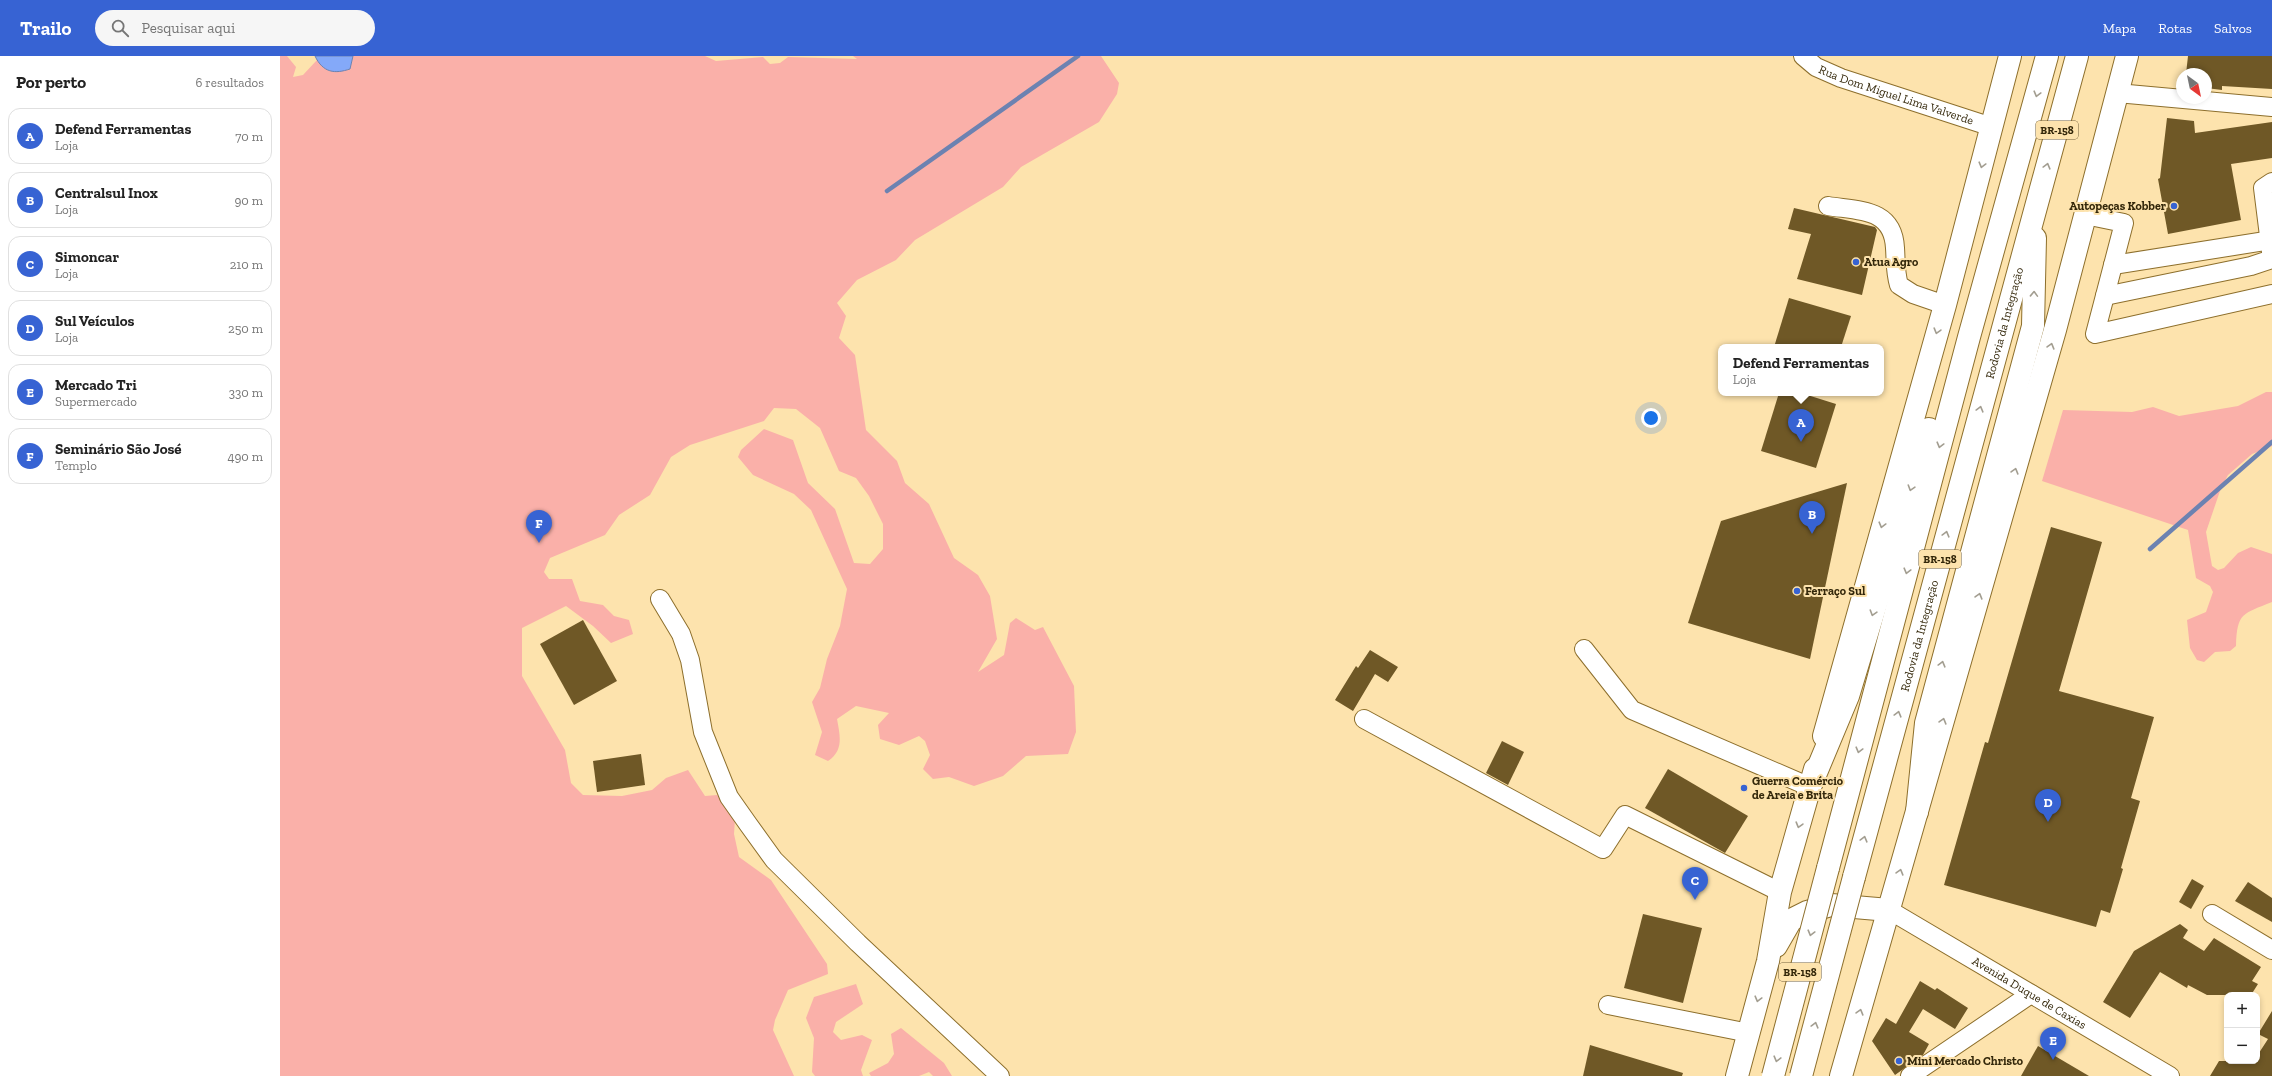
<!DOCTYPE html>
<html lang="pt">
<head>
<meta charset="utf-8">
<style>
  body { margin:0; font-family:"Zilla Slab",serif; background:#f6f6f6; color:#222 }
  .controls { position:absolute; right:12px; bottom:12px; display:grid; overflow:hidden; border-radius:8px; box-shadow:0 2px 6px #0003 }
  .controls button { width:36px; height:36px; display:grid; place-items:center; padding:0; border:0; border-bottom:1px solid #e0e0e0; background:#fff; color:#222; font:20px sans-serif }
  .compass { position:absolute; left:1896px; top:12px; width:36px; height:36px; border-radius:50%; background:#fff; box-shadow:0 2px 6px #0003; rotate:147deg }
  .you { position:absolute; left:1371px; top:362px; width:14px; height:14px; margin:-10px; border:3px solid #fff; border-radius:50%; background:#1a73e8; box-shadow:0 0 0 6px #1a73e833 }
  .badge { display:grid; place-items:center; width:26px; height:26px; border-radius:50%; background:#3763d3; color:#fff; font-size:13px; font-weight:700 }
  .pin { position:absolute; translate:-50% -33px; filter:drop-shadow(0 1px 2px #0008) }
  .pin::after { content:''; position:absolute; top:21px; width:14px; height:12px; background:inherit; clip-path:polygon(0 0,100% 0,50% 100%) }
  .popup { position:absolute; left:1438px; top:288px; width:166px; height:52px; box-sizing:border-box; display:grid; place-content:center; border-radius:8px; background:#fff; filter:drop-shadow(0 1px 3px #0005); font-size:13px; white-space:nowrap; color:#767676 }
  .popup b { font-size:15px; color:#222 }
  .popup::after { content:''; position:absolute; left:50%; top:100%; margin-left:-8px; border:8px solid transparent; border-top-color:#fff }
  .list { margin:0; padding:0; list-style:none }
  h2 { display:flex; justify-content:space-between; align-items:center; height:52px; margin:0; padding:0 16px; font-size:17px }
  h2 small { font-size:13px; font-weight:400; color:#767676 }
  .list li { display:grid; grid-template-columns:26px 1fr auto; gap:12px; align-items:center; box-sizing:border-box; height:56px; margin:0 8px 8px; padding:0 8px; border:1px solid #e0e0e0; border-radius:12px }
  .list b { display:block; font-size:15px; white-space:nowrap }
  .list p { margin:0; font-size:13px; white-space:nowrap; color:#767676 }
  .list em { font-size:13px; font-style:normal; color:#767676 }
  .icon { flex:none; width:22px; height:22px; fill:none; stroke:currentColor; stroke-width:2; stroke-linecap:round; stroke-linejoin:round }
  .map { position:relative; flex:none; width:1992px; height:1020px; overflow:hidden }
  header { display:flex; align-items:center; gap:24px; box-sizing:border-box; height:56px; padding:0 20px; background:#3763d3; color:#fff }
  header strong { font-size:19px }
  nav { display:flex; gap:22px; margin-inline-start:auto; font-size:14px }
  .search { width:280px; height:36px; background:#f6f6f6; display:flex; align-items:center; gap:10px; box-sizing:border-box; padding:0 14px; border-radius:22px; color:#767676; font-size:15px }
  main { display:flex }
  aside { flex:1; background:#fff }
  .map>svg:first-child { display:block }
  .green { fill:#fab0a9 }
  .water { fill:#84a9f9; stroke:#6c82b1 }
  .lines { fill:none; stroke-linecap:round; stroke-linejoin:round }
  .stream { stroke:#6c82b1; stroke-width:4.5 }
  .building { fill:#6f5826 }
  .minor-casing { stroke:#8d6f2c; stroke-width:20 }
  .major-casing { stroke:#8d6f2c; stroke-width:24 }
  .highway-casing { stroke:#8d6f2c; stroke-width:24 }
  .minor { stroke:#fff; stroke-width:18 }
  .major { stroke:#fff; stroke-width:22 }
  .highway { stroke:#fff; stroke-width:22 }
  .highway-bridge-casing { stroke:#8d6f2c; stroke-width:24; stroke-linecap:butt }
  .highway-bridge { stroke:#fff; stroke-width:22 }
  .oneway { stroke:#a39e91 }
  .poi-dot { fill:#3763d3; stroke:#fde3ad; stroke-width:1.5 }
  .labels { text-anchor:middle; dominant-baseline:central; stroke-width:4; stroke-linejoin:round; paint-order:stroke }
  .shield { fill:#fde3ad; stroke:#705f3b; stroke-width:1 }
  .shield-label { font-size:11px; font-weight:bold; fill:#33270a }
  .street-label { font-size:12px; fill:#33270a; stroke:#fde3ad }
  .poi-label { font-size:12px; font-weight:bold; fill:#33270a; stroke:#fde3ad; text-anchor:start }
</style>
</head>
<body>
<header>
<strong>Trailo</strong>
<div class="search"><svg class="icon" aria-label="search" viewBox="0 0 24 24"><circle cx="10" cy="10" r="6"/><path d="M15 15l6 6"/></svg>Pesquisar aqui</div>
<nav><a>Mapa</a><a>Rotas</a><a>Salvos</a></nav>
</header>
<main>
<aside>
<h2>Por perto<small>6 resultados</small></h2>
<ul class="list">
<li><span class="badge">A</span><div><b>Defend Ferramentas</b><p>Loja</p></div><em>70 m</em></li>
<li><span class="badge">B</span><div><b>Centralsul Inox</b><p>Loja</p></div><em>90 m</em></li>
<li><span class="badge">C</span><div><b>Simoncar</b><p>Loja</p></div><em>210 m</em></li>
<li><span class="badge">D</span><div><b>Sul Veículos</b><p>Loja</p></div><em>250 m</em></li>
<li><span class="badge">E</span><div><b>Mercado Tri</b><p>Supermercado</p></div><em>330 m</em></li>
<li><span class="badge">F</span><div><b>Seminário São José</b><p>Templo</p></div><em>490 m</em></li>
</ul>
</aside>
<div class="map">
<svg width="1992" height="1020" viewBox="0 0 1992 1020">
  <rect width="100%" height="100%" fill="#fde3ad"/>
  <g class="green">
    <path d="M0,0H7L16,11L13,21L23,19L37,4L49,15L70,13L73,0H425L436,5L483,1L490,8L500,7L508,1L577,3L573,0H821L839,27L837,38L819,66L741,111L723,131L635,184L616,204L577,224L557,247L566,260L559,282L575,299L586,374L617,405L625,427L649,448L674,502L698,519L710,540L717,583L698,616L724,599L730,567L736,562L755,574L763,571L794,630L796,676L788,698L746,700L723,720L694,730L669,721L653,723L643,713L650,699L645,685L639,680L619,689L600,683L598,669L609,657L576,650L557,663C560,680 564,694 548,705L535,699L542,676L532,646L540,632L547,603L560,570L567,533L531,454L514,438L473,419L458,401L461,394L484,373L513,384L528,427L555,453L574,507L590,508L603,493V468L589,440L576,422L559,415L540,372L516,353L494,352L484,365L410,389L391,401L370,439L339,459L325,479L270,502L264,516L269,523H292L300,545L323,549L334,560L349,564L353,578L331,587L313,570L286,550L242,572V620L285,694L291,727L303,739L342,740L372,734L386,722L408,714L425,740L437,739L455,763L454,778L459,801L491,824L547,908L548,918L508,934L495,964L493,974L514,1020H0Z"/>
    <path d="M1986,336H1992V390L1972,398L1948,419L1941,432L1926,476L1932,510L1938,514L1944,512L1958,497L1971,491L1992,498V546C1963,558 1957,556 1956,590L1950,595L1935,596L1924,606L1917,604L1910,592L1907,564L1926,556L1933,536L1930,530L1916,522L1908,474L1762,425L1783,354L1852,356L1873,351L1899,360L1958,350Z"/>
    <polygon points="576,928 583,948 556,966 553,976 561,984 582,979 592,984 581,1014 583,1020 535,1020 532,1016 534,982 526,962 534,941"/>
    <polygon points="621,972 664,1007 672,1020 653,1020 649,1016 639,1020 591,1020 589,1017 608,1007 614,998 611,978"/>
  </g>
  <path class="water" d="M35,0H73L70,13C55,18 43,17 35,0Z"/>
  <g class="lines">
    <g class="stream">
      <polyline points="607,135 798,0"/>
      <polyline points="1870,493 1992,386"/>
    </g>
  </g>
  <g class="building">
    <polygon points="1908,0 1992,0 1992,33 1942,30 1942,34 1926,32 1926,18 1906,18"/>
    <polygon points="1887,62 1914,65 1915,77 1992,66 1992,102 1951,108 1961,164 1888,178 1878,123 1880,122"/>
    <polygon points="1514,152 1595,171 1597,174 1582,239 1517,223 1531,178 1508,173"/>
    <polygon points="1509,242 1571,260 1561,291 1494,291"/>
    <polygon points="1499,337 1521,337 1556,348 1536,412 1481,395"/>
    <polygon points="1567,427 1530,603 1408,567 1441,465"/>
    <polygon points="1771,471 1822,486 1779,635 1874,661 1851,742 1860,745 1841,812 1843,813 1830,857 1821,854 1816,871 1664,829 1705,686 1708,687"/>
    <polygon points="303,564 337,625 294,649 260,588"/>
    <polygon points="1090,594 1118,611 1108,626 1095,618 1073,655 1055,644 1076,610 1078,612"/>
    <polygon points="1222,685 1244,696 1228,729 1206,717"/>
    <polygon points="361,698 365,729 317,736 313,705"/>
    <polygon points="1388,713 1468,760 1445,797 1365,752"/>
    <polygon points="1912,823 1924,830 1911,853 1899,846"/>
    <polygon points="1968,826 1992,842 1992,866 1955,845"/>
    <polygon points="1363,858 1422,872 1403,947 1344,932"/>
    <polygon points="1900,868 1908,874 1903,882 1924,895 1934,882 1981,911 1972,925 1978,928 1971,939 1927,939 1908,929 1907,932 1880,916 1850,962 1823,946 1854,895"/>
    <polygon points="1640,925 1655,934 1657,932 1688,952 1675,973 1643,953 1629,976 1649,988 1643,999 1615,1019 1592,985 1606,962 1616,968"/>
    <polygon points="1992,955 1992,1020 1930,1020 1939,1005 1977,1005 1977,1000 1988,983 1978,978"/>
    <polygon points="1310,989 1403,1017 1402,1020 1303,1020"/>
    <polygon points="1758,990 1809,1020 1741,1020"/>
  </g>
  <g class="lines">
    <defs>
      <g id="minor">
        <path id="s1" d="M1523,0L1536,11L1561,22L1712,71"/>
        <polyline points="1837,37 1992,51"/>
        <path d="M1548,150C1579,155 1613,152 1615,192C1616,206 1615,216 1619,229L1633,238L1665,249"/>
        <polyline points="1805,159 1844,167 1815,278 1992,238"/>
        <polyline points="1991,196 1983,132 1992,126"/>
        <polyline points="1833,209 1992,184"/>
        <polyline points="1825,240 1971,210 1992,203"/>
        <polyline points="380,543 401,578 410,604 423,676 449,741 468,768 494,804 578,887 720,1020"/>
        <polyline points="1304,593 1352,654 1530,731"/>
        <polyline points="1084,663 1323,793 1345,759 1500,836"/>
        <path id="s2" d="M1609,854L1890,1020"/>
        <polyline points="1932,858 1992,894"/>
        <polyline points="1328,949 1469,977"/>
        <polyline points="1630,1020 1751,938"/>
      </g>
      <g id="major">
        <polyline points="1544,680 1665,249 1730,0"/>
        <polyline points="1496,890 1511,864 1527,856 1551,849 1609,854"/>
        <polyline points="1457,1020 1488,905 1500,836 1535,713"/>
        <polyline points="1561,1020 1775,274 1847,0"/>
      </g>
      <g id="highway">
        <polyline points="1530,731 1568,640 1649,373"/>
        <polyline points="1637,756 1646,667 1753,270 1755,182"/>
        <polyline points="1548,812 1689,281 1767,0"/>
        <path id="s3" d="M1574,821L1797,0"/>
      </g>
    </defs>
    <use href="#minor" class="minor-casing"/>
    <use href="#major" class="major-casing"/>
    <use href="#highway" class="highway-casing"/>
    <use href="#minor" class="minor"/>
    <use href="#major" class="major"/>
    <use href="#highway" class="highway"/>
    <defs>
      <g id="highway-bridge">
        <polyline points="1493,1020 1548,812"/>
        <polyline points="1521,1020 1574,821"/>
      </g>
    </defs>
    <use href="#highway-bridge" class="highway-bridge-casing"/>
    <use href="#highway-bridge" class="highway-bridge"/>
  </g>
  <defs><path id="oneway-chevron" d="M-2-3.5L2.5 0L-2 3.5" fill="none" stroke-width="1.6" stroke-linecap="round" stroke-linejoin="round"/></defs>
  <g class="oneway">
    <use href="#oneway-chevron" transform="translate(1757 38) rotate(105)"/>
    <use href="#oneway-chevron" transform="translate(1702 109) rotate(105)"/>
    <use href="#oneway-chevron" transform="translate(1767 110) rotate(-75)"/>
    <use href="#oneway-chevron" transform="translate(1754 238) rotate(-88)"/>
    <use href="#oneway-chevron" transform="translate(1657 275) rotate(106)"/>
    <use href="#oneway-chevron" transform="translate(1771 290) rotate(-74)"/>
    <use href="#oneway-chevron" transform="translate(1700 353) rotate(-75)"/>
    <use href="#oneway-chevron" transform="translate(1660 389) rotate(105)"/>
    <use href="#oneway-chevron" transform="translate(1735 415) rotate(-74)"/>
    <use href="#oneway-chevron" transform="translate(1631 432) rotate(107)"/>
    <use href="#oneway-chevron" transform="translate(1602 469) rotate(105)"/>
    <use href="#oneway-chevron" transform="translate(1666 478) rotate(-75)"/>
    <use href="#oneway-chevron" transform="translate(1627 515) rotate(105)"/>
    <use href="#oneway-chevron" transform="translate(1699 540) rotate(-74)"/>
    <use href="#oneway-chevron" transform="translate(1593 557) rotate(107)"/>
    <use href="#oneway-chevron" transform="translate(1662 608) rotate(-75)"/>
    <use href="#oneway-chevron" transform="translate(1618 658) rotate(-75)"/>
    <use href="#oneway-chevron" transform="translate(1663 665) rotate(-74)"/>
    <use href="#oneway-chevron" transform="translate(1579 694) rotate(105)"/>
    <use href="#oneway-chevron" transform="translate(1519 769) rotate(106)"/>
    <use href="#oneway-chevron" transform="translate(1584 783) rotate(-75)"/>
    <use href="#oneway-chevron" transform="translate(1620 816) rotate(-74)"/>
    <use href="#oneway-chevron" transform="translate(1531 877) rotate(105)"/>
    <use href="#oneway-chevron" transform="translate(1478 943) rotate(105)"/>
    <use href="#oneway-chevron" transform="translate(1580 956) rotate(-74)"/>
    <use href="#oneway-chevron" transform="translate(1535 969) rotate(-75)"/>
    <use href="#oneway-chevron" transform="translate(1497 1003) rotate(105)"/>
  </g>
  <g class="poi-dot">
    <circle cx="1894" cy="150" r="4"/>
    <circle cx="1576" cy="206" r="4"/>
    <circle cx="1517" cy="535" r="4"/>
    <circle cx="1464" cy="732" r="4"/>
    <circle cx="1619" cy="1005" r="4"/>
  </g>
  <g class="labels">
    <g class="shield">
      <rect x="1756" y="65" width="42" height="18" rx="3"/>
      <rect x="1639" y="494" width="42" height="18" rx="3"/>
      <rect x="1499" y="907" width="42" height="18" rx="3"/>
    </g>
    <g class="shield-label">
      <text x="1777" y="74">BR-158</text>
      <text x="1660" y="503">BR-158</text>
      <text x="1520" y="916">BR-158</text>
    </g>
    <g class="street-label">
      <text stroke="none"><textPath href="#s1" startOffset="102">Rua Dom Miguel Lima Valverde</textPath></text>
      <text stroke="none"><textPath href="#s3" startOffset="574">Rodovia da Integração</textPath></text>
      <text stroke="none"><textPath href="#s3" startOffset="250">Rodovia da Integração</textPath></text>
      <text stroke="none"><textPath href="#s2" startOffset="163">Avenida Duque de Caxias</textPath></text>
    </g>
    <g class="poi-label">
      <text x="1886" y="150" text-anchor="end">Autopeças Kobber</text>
      <text x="1584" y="206">Atua Agro</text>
      <text x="1525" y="535">Ferraço Sul</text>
      <text x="1472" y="725">Guerra Comércio<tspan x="1472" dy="14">de Areia e Brita</tspan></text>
      <text x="1627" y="1005">Mini Mercado Christo</text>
    </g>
  </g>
</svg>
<div class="controls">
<button>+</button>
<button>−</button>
</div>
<svg class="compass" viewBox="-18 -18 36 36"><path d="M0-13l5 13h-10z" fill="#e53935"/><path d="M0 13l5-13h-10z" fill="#767676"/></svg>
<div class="you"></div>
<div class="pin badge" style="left:1521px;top:386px">A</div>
<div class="popup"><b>Defend Ferramentas</b>Loja</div>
<div class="pin badge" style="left:1532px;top:478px">B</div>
<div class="pin badge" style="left:1415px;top:844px">C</div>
<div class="pin badge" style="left:1768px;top:766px">D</div>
<div class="pin badge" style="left:1773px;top:1004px">E</div>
<div class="pin badge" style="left:259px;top:487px">F</div>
</div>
</main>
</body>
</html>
